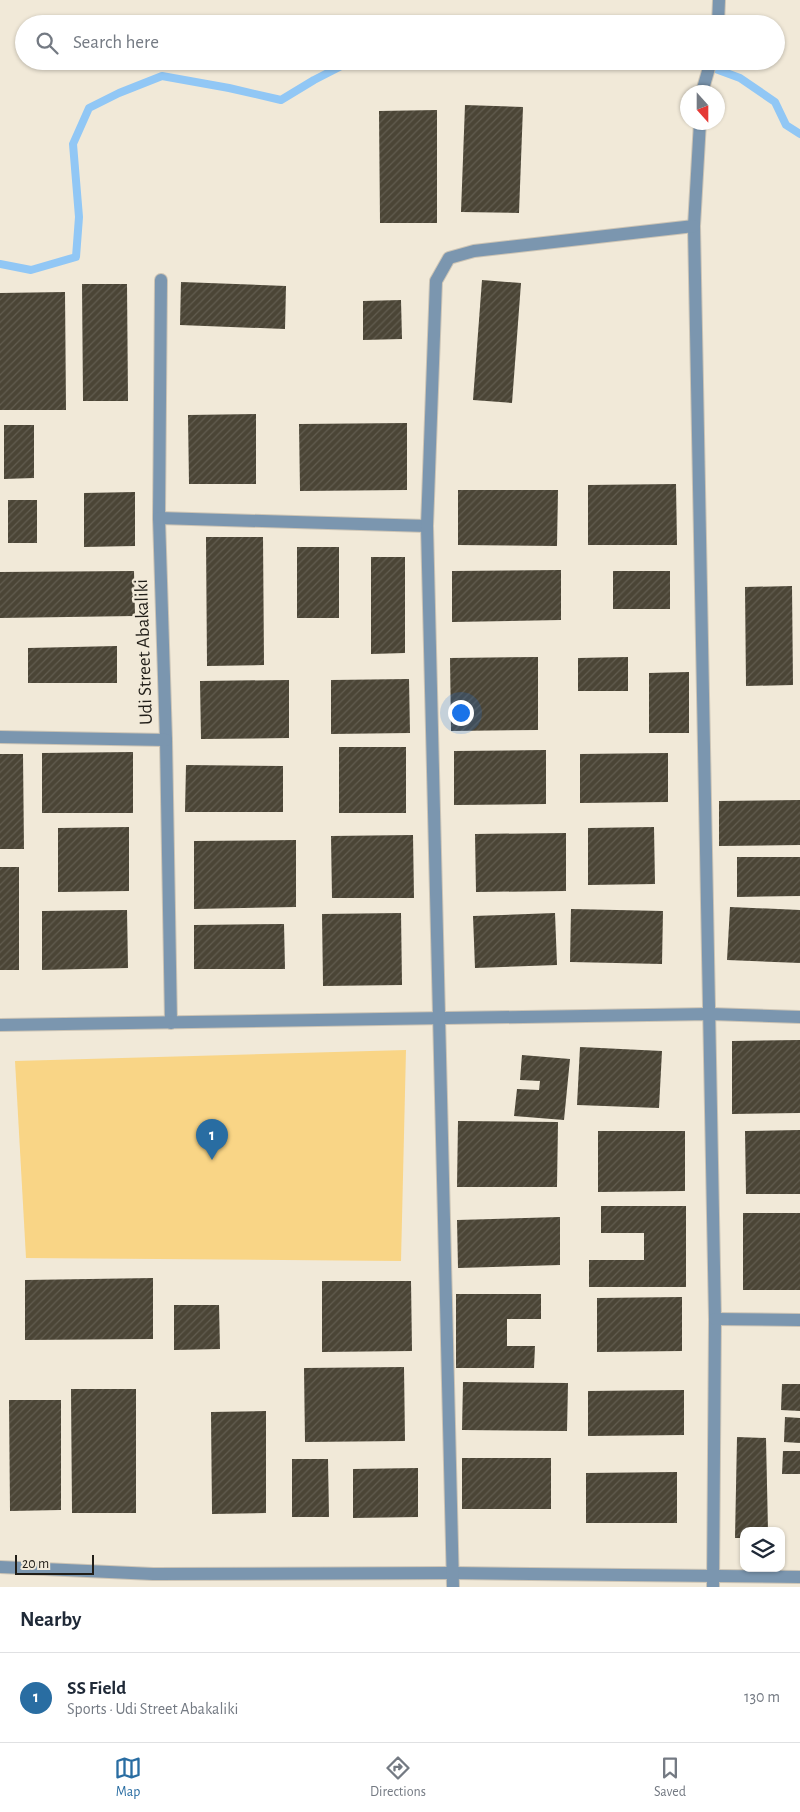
<!DOCTYPE html>
<html lang="en">
<head>
<meta charset="utf-8">
<style>
  body { margin:0; font-family:"Alegreya Sans",sans-serif; background:#f2f2f3; color:#1f2937 }
  .controls { position:absolute; right:15px; bottom:15px; display:grid; overflow:hidden; border-radius:10px; box-shadow:0 1px 4px #0004 }
  .controls button { width:45px; height:45px; display:grid; place-items:center; padding:0; border:0; border-bottom:1px solid #e0e1e3; background:#fff; color:#1f2937; font:25px sans-serif }
  .compass { position:absolute; left:680px; top:85px; width:45px; height:45px; border-radius:50%; background:#fff; box-shadow:0 1px 4px #0004; rotate:159deg }
  .scale { position:absolute; left:15px; bottom:12px; width:79px; box-sizing:border-box; padding-left:5px; border:2px solid #211e18; border-top:0; font-size:14px; line-height:18px; white-space:nowrap; color:#211e18; -webkit-text-stroke:4px #f1e9d8; paint-order:stroke }
  .you { position:absolute; left:460px; top:712px; width:18px; height:18px; margin:-12px; border:4px solid #fff; border-radius:50%; background:#1a73e8; box-shadow:0 0 0 8px #1a73e833 }
  .badge { display:grid; place-items:center; width:32px; height:32px; border-radius:50%; background:#296da2; color:#fff; font-size:16px; font-weight:700 }
  .pin { position:absolute; translate:-50% -41px; filter:drop-shadow(0 1px 2px #0008) }
  .pin::after { content:''; position:absolute; top:26px; width:18px; height:15px; background:inherit; clip-path:polygon(0 0,100% 0,50% 100%) }
  .list { margin:0; padding:0; list-style:none }
  h2 { display:flex; justify-content:space-between; align-items:center; height:65px; margin:0; padding:0 20px; font-size:21px }
  h2 small { font-size:16px; font-weight:400; color:#747a83 }
  .list li { display:grid; grid-template-columns:32px 1fr auto; gap:15px; align-items:center; box-sizing:border-box; height:90px; padding:0 20px; border-top:1px solid #e0e1e3 }
  .list b { display:block; font-size:19px; white-space:nowrap }
  .list p { margin:0; font-size:16px; white-space:nowrap; color:#747a83 }
  .list em { font-size:16px; font-style:normal; color:#747a83 }
  .icon { flex:none; width:28px; height:28px; fill:none; stroke:currentColor; stroke-width:2; stroke-linecap:round; stroke-linejoin:round }
  .map { position:relative; flex:none; width:800px; height:1587px; overflow:hidden }
  .search { position:absolute; background:#fff; box-shadow:0 1px 4px #0004; left:15px; right:15px; top:15px; height:55px; display:flex; align-items:center; gap:12px; box-sizing:border-box; padding:0 18px; border-radius:28px; color:#747a83; font-size:19px }
  .sheet { height:155px; background:#fff }
  nav { display:flex; justify-content:space-around; align-items:center; box-sizing:border-box; height:70px; border-top:1px solid #e0e1e3; background:#fff; font-size:14px; color:#747a83 }
  nav a { display:grid; justify-items:center; gap:2px }
  nav .on { color:#296da2 }
  .map>svg:first-child { display:block }
  .garden { fill:#f9d586 }
  .lines { fill:none; stroke-linecap:round; stroke-linejoin:round }
  .stream { stroke:#91c7f5; stroke-width:8 }
  .building { fill:url(#building-hatch) }
  .minor-casing { stroke:#ccc4b5; stroke-width:14 }
  .minor { stroke:#7b96af; stroke-width:12 }
  .labels { text-anchor:middle; dominant-baseline:central; stroke-width:5; stroke-linejoin:round; paint-order:stroke }
  .street-label { font-size:19px; fill:#211e18; stroke:#f1e9d8 }
</style>
</head>
<body>
<div class="map">
<svg width="800" height="1587" viewBox="0 0 800 1587">
  <defs>
    <pattern id="building-hatch" width="6" height="6" patternUnits="userSpaceOnUse" patternTransform="scale(1.25)"><rect width="6" height="6" fill="#4b4536"/><path d="M-1 1l2-2M0 6l6-6M5 7l2-2" fill="none" stroke="#625d50"/></pattern>
  </defs>
  <rect width="100%" height="100%" fill="#f1e9d8"/>
  <polygon class="garden" points="406,1050 401,1261 26,1258 15,1061"/>
  <g class="lines">
    <g class="stream">
      <polyline points="694,61 740,78 775,102 786,125 800,134"/>
      <polyline points="0,264 31,270 76,257 79,217 73,144 89,108 119,93 162,76 229,88 281,100 314,80 351,61"/>
    </g>
  </g>
  <g class="building">
    <polygon points="465,105 523,107 519,213 461,212"/>
    <polygon points="437,110 437,223 380,223 379,111"/>
    <polygon points="482,280 521,283 512,403 473,400"/>
    <polygon points="181,282 286,286 285,329 180,325"/>
    <polygon points="82,284 127,284 128,401 83,401"/>
    <polygon points="65,292 66,410 0,410 0,293"/>
    <polygon points="401,300 402,339 363,340 363,301"/>
    <polygon points="256,414 256,484 189,484 188,415"/>
    <polygon points="407,423 407,490 300,491 299,424"/>
    <polygon points="4,425 34,425 34,478 4,479"/>
    <polygon points="676,484 677,545 588,545 588,485"/>
    <polygon points="458,490 558,490 557,546 458,545"/>
    <polygon points="135,492 135,546 84,547 84,493"/>
    <rect x="8" y="500" width="29" height="43"/>
    <polygon points="206,537 263,537 264,665 207,666"/>
    <rect x="297" y="547" width="42" height="71"/>
    <polygon points="371,557 405,557 405,653 371,654"/>
    <polygon points="561,570 561,620 452,622 452,571"/>
    <polygon points="134,571 135,616 0,618 0,572"/>
    <rect x="613" y="571" width="57" height="38"/>
    <polygon points="792,586 793,685 746,686 745,587"/>
    <polygon points="117,646 117,683 28,683 28,648"/>
    <polygon points="538,657 538,730 451,731 450,658"/>
    <polygon points="628,657 628,691 578,691 578,658"/>
    <polygon points="689,672 689,733 649,733 649,673"/>
    <polygon points="409,679 410,733 331,734 331,680"/>
    <polygon points="289,680 289,738 201,739 200,681"/>
    <rect x="339" y="747" width="67" height="66"/>
    <polygon points="546,750 546,804 454,805 454,751"/>
    <polygon points="133,752 133,813 42,813 42,753"/>
    <polygon points="668,753 668,802 580,803 580,754"/>
    <polygon points="0,754 23,754 24,849 0,849"/>
    <polygon points="186,765 283,766 283,812 185,812"/>
    <polygon points="800,800 800,845 719,846 719,801"/>
    <polygon points="129,827 129,891 58,892 58,828"/>
    <polygon points="654,827 655,884 588,885 588,828"/>
    <polygon points="566,833 566,891 476,892 475,834"/>
    <polygon points="413,835 414,898 332,898 331,836"/>
    <polygon points="296,840 296,907 194,909 194,841"/>
    <polygon points="737,857 800,857 800,896 737,897"/>
    <rect x="0" y="867" width="19" height="103"/>
    <polygon points="730,907 800,910 800,963 727,960"/>
    <polygon points="571,909 663,911 662,964 570,962"/>
    <polygon points="127,910 128,968 42,970 42,911"/>
    <polygon points="401,913 402,985 323,986 322,914"/>
    <polygon points="555,913 557,965 475,968 473,916"/>
    <polygon points="284,924 285,969 194,969 194,925"/>
    <polygon points="800,1040 800,1113 732,1114 732,1041"/>
    <polygon points="580,1047 662,1051 659,1108 577,1105"/>
    <polygon points="522,1055 570,1059 564,1120 514,1116 517,1089 539,1090 540,1081 520,1080"/>
    <polygon points="458,1121 558,1122 557,1187 457,1187"/>
    <polygon points="800,1130 800,1194 746,1194 745,1131"/>
    <polygon points="598,1131 685,1131 685,1191 598,1192"/>
    <polygon points="601,1206 686,1206 686,1287 589,1287 589,1260 644,1260 644,1233 601,1233"/>
    <rect x="743" y="1213" width="57" height="77"/>
    <polygon points="560,1217 560,1265 458,1268 457,1220"/>
    <polygon points="153,1278 153,1339 25,1340 25,1280"/>
    <polygon points="322,1281 411,1281 412,1351 322,1352"/>
    <polygon points="456,1294 541,1294 541,1319 507,1319 507,1346 535,1346 534,1368 456,1368"/>
    <polygon points="682,1297 682,1351 597,1352 597,1298"/>
    <polygon points="174,1305 219,1305 220,1349 174,1350"/>
    <polygon points="404,1367 405,1441 305,1442 304,1368"/>
    <polygon points="463,1382 568,1383 567,1431 462,1430"/>
    <polygon points="782,1384 800,1384 800,1411 781,1410"/>
    <polygon points="71,1389 136,1389 136,1513 72,1513"/>
    <polygon points="684,1390 684,1435 588,1436 588,1391"/>
    <polygon points="9,1400 61,1400 61,1510 10,1511"/>
    <polygon points="266,1411 266,1513 212,1514 211,1412"/>
    <polygon points="785,1417 800,1418 800,1443 784,1442"/>
    <polygon points="737,1437 766,1438 768,1531 744,1531 744,1538 735,1538"/>
    <polygon points="783,1451 800,1451 800,1474 782,1474"/>
    <rect x="462" y="1458" width="89" height="51"/>
    <polygon points="292,1459 328,1459 329,1517 292,1517"/>
    <polygon points="418,1468 418,1517 353,1518 353,1469"/>
    <polygon points="677,1472 677,1523 586,1523 586,1473"/>
  </g>
  <g class="lines">
    <defs>
      <g id="minor">
        <polyline points="718,24 719,0"/>
        <polyline points="702,92 711,61"/>
        <polyline points="700,122 694,226 715,1319 713,1587"/>
        <polyline points="161,280 159,518 166,740 171,1023"/>
        <polyline points="159,518 427,526"/>
        <polyline points="0,737 166,740"/>
        <polyline points="0,1025 710,1014 800,1017"/>
        <polyline points="715,1319 800,1320"/>
        <polyline points="0,1567 153,1574 453,1573 800,1577"/>
        <polyline points="453,1587 427,526 436,281 449,258 474,251 694,226"/>
      </g>
    </defs>
    <use href="#minor" class="minor-casing"/>
    <use href="#minor" class="minor"/>
  </g>
  <g class="labels">
    <g class="street-label">
      <text transform="translate(144 652) rotate(-92)">Udi Street Abakaliki</text>
    </g>
  </g>
</svg>
<div class="controls">
<button><svg class="icon" aria-label="layers" viewBox="0 0 24 24"><path d="M12 4l9 5-9 5-9-5zM3 14l9 5 9-5"/></svg></button>
</div>
<svg class="compass" viewBox="-18 -18 36 36"><path d="M0-13l5 13h-10z" fill="#e53935"/><path d="M0 13l5-13h-10z" fill="#747a83"/></svg>
<div class="scale">20 m</div>
<div class="you"></div>
<div class="pin badge" style="left:212px;top:1160px">1</div>
<div class="search"><svg class="icon" aria-label="search" viewBox="0 0 24 24"><circle cx="10" cy="10" r="6"/><path d="M15 15l6 6"/></svg>Search here</div>
</div>
<section class="sheet">
<h2>Nearby<small></small></h2>
<ul class="list">
<li><span class="badge">1</span><div><b>SS Field</b><p>Sports · Udi Street Abakaliki</p></div><em>130 m</em></li>
</ul>
</section>
<nav>
<a class="on"><svg class="icon" aria-label="map" viewBox="0 0 24 24"><path d="M3 6l6-2 6 2 6-2v14l-6 2-6-2-6 2zM9 4v14M15 6v14"/></svg>Map</a>
<a><svg class="icon" aria-label="directions" viewBox="0 0 24 24"><path d="M12 3l9 9-9 9-9-9zM9 14v-3h6M13 9l2 2-2 2"/></svg>Directions</a>
<a><svg class="icon" aria-label="saved" viewBox="0 0 24 24"><path d="M7 4h10v16l-5-4-5 4z"/></svg>Saved</a>
</nav>
</body>
</html>
